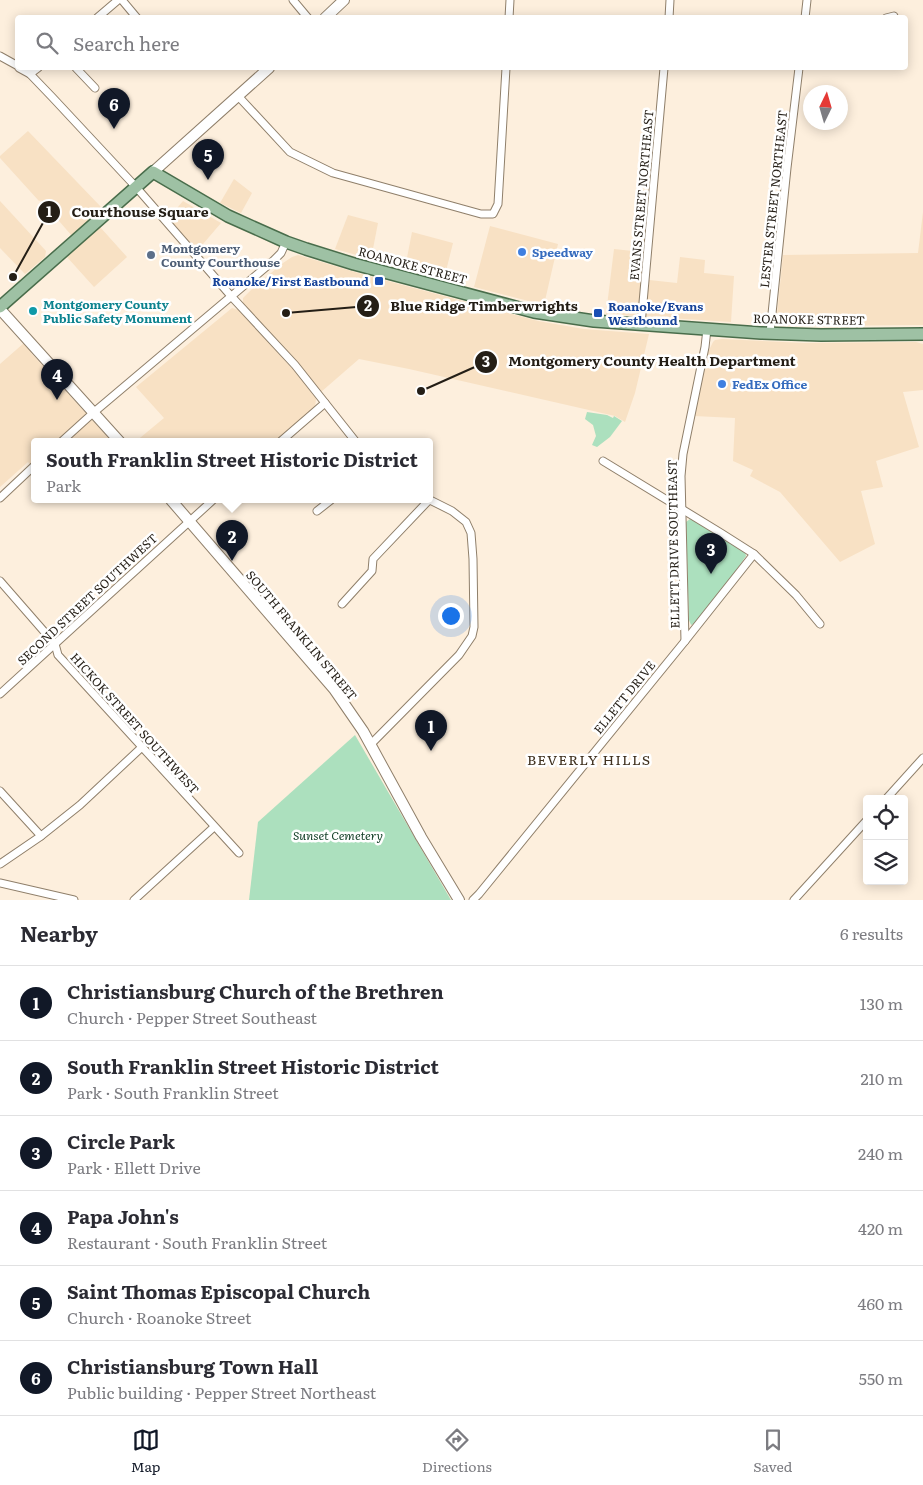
<!DOCTYPE html>
<html lang="en">
<head>
<meta charset="utf-8">
<style>
  body { margin:0; font-family:Literata,serif; background:#f2f2f3; color:#2b2b33 }
  .controls { position:absolute; right:15px; bottom:15px; display:grid; overflow:hidden; border-radius:5px; box-shadow:0 2px 12px #0003 }
  .controls button { width:45px; height:45px; display:grid; place-items:center; padding:0; border:0; border-bottom:1px solid #e1e1e2; background:#fff; color:#2b2b33; font:25px sans-serif }
  .compass { position:absolute; left:803px; top:85px; width:45px; height:45px; border-radius:50%; background:#fff; box-shadow:0 2px 12px #0003; rotate:5deg }
  .you { position:absolute; left:450px; top:615px; width:18px; height:18px; margin:-12px; border:4px solid #fff; border-radius:50%; background:#1a73e8; box-shadow:0 0 0 8px #1a73e833 }
  .badge { display:grid; place-items:center; width:32px; height:32px; border-radius:50%; background:#111827; color:#fff; font-size:16px; font-weight:700 }
  .pin { position:absolute; translate:-50% -41px; filter:drop-shadow(0 1px 2px #0008) }
  .pin::after { content:''; position:absolute; top:26px; width:18px; height:15px; background:inherit; clip-path:polygon(0 0,100% 0,50% 100%) }
  .popup { position:absolute; left:31px; top:438px; width:402px; height:65px; box-sizing:border-box; display:grid; place-content:center; border-radius:5px; background:#fff; filter:drop-shadow(0 1px 4px #0005); font-size:16px; white-space:nowrap; color:#7c7c81 }
  .popup b { font-size:19px; color:#2b2b33 }
  .popup::after { content:''; position:absolute; left:50%; top:100%; margin-left:-10px; border:10px solid transparent; border-top-color:#fff }
  .list { margin:0; padding:0; list-style:none }
  h2 { display:flex; justify-content:space-between; align-items:center; height:65px; margin:0; padding:0 20px; font-size:21px }
  h2 small { font-size:16px; font-weight:400; color:#7c7c81 }
  .list li { display:grid; grid-template-columns:32px 1fr auto; gap:15px; align-items:center; box-sizing:border-box; height:75px; padding:0 20px; border-top:1px solid #e1e1e2 }
  .list b { display:block; font-size:19px; white-space:nowrap }
  .list p { margin:0; font-size:16px; white-space:nowrap; color:#7c7c81 }
  .list em { font-size:16px; font-style:normal; color:#7c7c81 }
  .icon { flex:none; width:28px; height:28px; fill:none; stroke:currentColor; stroke-width:2; stroke-linecap:round; stroke-linejoin:round }
  .map { position:relative; flex:none; width:923px; height:900px; overflow:hidden }
  .search { position:absolute; background:#fff; box-shadow:0 2px 12px #0003; left:15px; right:15px; top:15px; height:55px; display:flex; align-items:center; gap:12px; box-sizing:border-box; padding:0 18px; border-radius:5px; color:#7c7c81; font-size:19px }
  .sheet { height:515px; background:#fff }
  nav { display:flex; justify-content:space-around; align-items:center; box-sizing:border-box; height:70px; border-top:1px solid #e1e1e2; background:#fff; font-size:14px; color:#7c7c81 }
  nav a { display:grid; justify-items:center; gap:2px }
  nav .on { color:#111827 }
  .map>svg:first-child { display:block }
  .built { fill:#f8e1c4 }
  .green { fill:#ace0be }
  .lines { fill:none; stroke-linecap:round; stroke-linejoin:round }
  .street-casing { stroke:#8f7f6a; stroke-width:9 }
  .secondary-casing { stroke:#8f7f6a; stroke-width:12 }
  .primary-casing { stroke:#496d4b; stroke-width:14 }
  .street { stroke:#fff; stroke-width:7 }
  .secondary { stroke:#fff; stroke-width:10 }
  .primary { stroke:#9ec1a4; stroke-width:11 }
  .shop-dot { fill:#3f7fe0; stroke:#fff; stroke-width:2 }
  .service-dot { fill:#5c6f8a; stroke:#fff; stroke-width:2 }
  .transit-dot { fill:#1a4fb4; stroke:#fff; stroke-width:2 }
  .culture-dot { fill:#0f9aa8; stroke:#fff; stroke-width:2 }
  .labels { text-anchor:middle; dominant-baseline:central; stroke-width:5; stroke-linejoin:round; paint-order:stroke }
  .street-label { font-size:12px; fill:#241e16; stroke:#fff }
  .service-label { font-size:12px; font-weight:bold; fill:#4e5e75; stroke:#fff; text-anchor:start }
  .shop-label { font-size:12px; font-weight:bold; fill:#366cbe; stroke:#fff; text-anchor:start }
  .transit-label { font-size:12px; font-weight:bold; fill:#164399; stroke:#fff; text-anchor:end }
  .culture-label { font-size:12px; font-weight:bold; fill:#0d838f; stroke:#fff; text-anchor:start }
  .park-label { font-size:12px; font-style:italic; fill:#16422a; stroke:#fff }
  .neighbourhood-label { font-size:14px; letter-spacing:1px; fill:#413321; stroke:#fff }
  .leader { fill:none; stroke:#241e16; stroke-width:2 }
  .callout-dot { fill:#241e16; stroke:#fff; stroke-width:2 }
  .mark-label { font-size:15px; text-anchor:middle; font-weight:bold; fill:#fff }
  .callout-label { font-size:14px; text-anchor:middle; font-weight:bold; fill:#241e16; stroke:#fff; stroke-width:5; stroke-linejoin:round; paint-order:stroke }
</style>
</head>
<body>
<div class="map">
<svg width="923" height="900" viewBox="0 0 923 900">
  <rect width="100%" height="100%" fill="#fdefdd"/>
  <g class="built">
    <polygon points="28,131 101,207 88,218 88,222 72,236 41,200 39,201 0,158 0,156"/>
    <polygon points="234,179 252,193 241,213 220,203"/>
    <polygon points="0,201 46,251 45,257 25,274 0,248"/>
    <polygon points="183,201 221,223 197,251 168,219"/>
    <polygon points="923,212 923,325 808,326 786,325 780,323 777,315 783,255 918,253"/>
    <polygon points="348,215 378,223 371,259 335,249"/>
    <polygon points="490,226 558,244 544,305 474,287"/>
    <polygon points="100,227 127,257 94,287 67,257 67,254 71,251 73,251 90,236 90,233 95,229 98,229"/>
    <polygon points="412,232 453,243 444,279 405,268"/>
    <polygon points="614,249 642,252 640,279 677,283 680,257 705,260 704,273 734,276 731,322 606,314"/>
    <polygon points="298,255 365,275 538,321 584,329 649,334 635,393 625,422 615,416 409,369 359,359 321,392 311,380 243,304 243,298 252,289 283,263 292,257"/>
    <polygon points="232,308 239,310 297,374 316,399 315,407 275,442 135,442 164,418 136,387"/>
    <polygon points="722,339 804,343 916,342 923,344 923,390 903,392 919,447 876,461 883,487 861,491 875,544 840,562 780,492 750,476 753,470 733,461 735,418 694,416 706,356 713,342 715,340"/>
    <polygon points="24,343 31,349 31,353 112,442 34,442 34,469 28,462 0,487 0,364"/>
  </g>
  <g class="green">
    <polygon points="587,412 607,415 613,418 614,416 622,421 610,437 597,447 592,445 596,436 593,425 585,419"/>
    <polygon points="690,519 696,521 745,551 746,556 729,581 695,623 691,625 689,620 686,522"/>
    <polygon points="355,735 451,900 249,900 258,822"/>
  </g>
  <g class="lines">
    <defs>
      <g id="street">
        <polyline points="122,0 137,18"/>
        <polyline points="293,0 308,18"/>
        <polyline points="97,18 118,0"/>
        <polyline points="509,18 510,0"/>
        <polyline points="669,18 670,0"/>
        <polyline points="805,18 807,0"/>
        <polyline points="886,18 894,16 894,18"/>
        <polyline points="0,56 18,66"/>
        <polyline points="19,68 30,74 53,98 136,187 231,296 295,365 356,442"/>
        <polyline points="76,68 95,88"/>
        <polyline points="30,74 38,68"/>
        <polyline points="238,96 290,152 333,173 481,214 493,214 498,204 506,68"/>
        <polyline points="641,325 664,68"/>
        <polyline points="770,333 787,168 799,68"/>
        <polyline points="61,442 93,413 273,261 281,253 286,242"/>
        <polyline points="280,442 325,403"/>
        <polyline points="603,461 721,533 754,554 796,595 820,624"/>
        <polyline points="0,498 34,466"/>
        <polyline points="317,511 331,500"/>
        <polyline points="0,581 55,644 58,655 239,853"/>
        <polyline points="342,604 372,571 373,559 429,500"/>
        <polyline points="685,641 681,476 683,454 705,347 707,329"/>
        <polyline points="0,694 213,500"/>
        <polyline points="371,744 459,655 472,636 474,627 473,559 471,533 466,522 452,511 430,500"/>
        <polyline points="0,791 41,836"/>
        <polyline points="886,799 923,758"/>
        <polyline points="0,864 41,836 80,805 142,747"/>
        <polyline points="0,883 74,900"/>
        <polyline points="134,900 214,827"/>
        <polyline points="473,900 479,894 685,641 754,554"/>
        <polyline points="794,900 867,820"/>
      </g>
      <g id="secondary">
        <polyline points="325,18 344,0"/>
        <polyline points="153,172 269,68"/>
        <polyline points="0,309 120,442"/>
        <polyline points="171,500 334,689 363,731 421,837 459,900"/>
      </g>
      <polyline id="primary" points="0,307 153,172 228,216 286,242 306,249 354,264 534,312 594,321 761,333 821,335 923,334"/>
    </defs>
    <use href="#street" class="street-casing"/>
    <use href="#secondary" class="secondary-casing"/>
    <use href="#primary" class="primary-casing"/>
    <use href="#street" class="street"/>
    <use href="#secondary" class="secondary"/>
    <use href="#primary" class="primary"/>
  </g>
  <g class="shop-dot">
    <circle cx="522" cy="252" r="5"/>
    <circle cx="722" cy="384" r="5"/>
  </g>
  <circle class="service-dot" cx="151" cy="255" r="5"/>
  <g class="transit-dot">
    <rect x="374" y="276" width="10" height="10" rx="2.5"/>
    <rect x="593" y="308" width="10" height="10" rx="2.5"/>
  </g>
  <circle class="culture-dot" cx="33" cy="311" r="5"/>
  <g class="labels">
    <g class="street-label">
      <text transform="translate(641 195) rotate(-85)">EVANS STREET NORTHEAST</text>
      <text transform="translate(773 199) rotate(-84)">LESTER STREET NORTHEAST</text>
      <text transform="translate(413 265) rotate(15)">ROANOKE STREET</text>
      <text transform="translate(809 319) rotate(1)">ROANOKE STREET</text>
      <text transform="translate(673 544) rotate(-91)">ELLETT DRIVE SOUTHEAST</text>
      <text transform="translate(87 599) rotate(-43)">SECOND STREET SOUTHWEST</text>
      <text transform="translate(302 635) rotate(50)">SOUTH FRANKLIN STREET</text>
      <text transform="translate(624 697) rotate(-51)">ELLETT DRIVE</text>
      <text transform="translate(135 723) rotate(48)">HICKOK STREET SOUTHWEST</text>
    </g>
    <g class="service-label">
      <text x="161" y="248">Montgomery<tspan x="161" dy="14">County Courthouse</tspan></text>
    </g>
    <g class="shop-label">
      <text x="532" y="252">Speedway</text>
      <text x="732" y="384">FedEx Office</text>
    </g>
    <g class="transit-label">
      <text x="369" y="281">Roanoke/First Eastbound</text>
      <text x="608" y="306" text-anchor="start">Roanoke/Evans<tspan x="608" dy="14">Westbound</tspan></text>
    </g>
    <g class="culture-label">
      <text x="43" y="304">Montgomery County<tspan x="43" dy="14">Public Safety Monument</tspan></text>
    </g>
    <g class="park-label">
      <text x="338" y="835">Sunset Cemetery</text>
    </g>
    <g class="neighbourhood-label">
      <text x="589" y="759">BEVERLY HILLS</text>
    </g>
  </g>
  <path class="leader" d="M13 277L49 212M286 313L368 306M421 391L486 362"/>
  <g class="callout-dot">
    <circle cx="13" cy="277" r="5"/>
    <circle cx="286" cy="313" r="5"/>
    <circle cx="421" cy="391" r="5"/>
    <circle cx="49" cy="212" r="12"/>
    <circle cx="368" cy="306" r="12"/>
    <circle cx="486" cy="362" r="12"/>
  </g>
  <g class="mark-label">
    <text x="49" y="217">1</text>
    <text x="368" y="311">2</text>
    <text x="486" y="367">3</text>
  </g>
  <g class="callout-label">
    <text x="140" y="217">Courthouse Square</text>
    <text x="484" y="311">Blue Ridge Timberwrights</text>
    <text x="652" y="366">Montgomery County Health Department</text>
  </g>
</svg>
<div class="controls">
<button><svg class="icon" aria-label="locate" viewBox="0 0 24 24"><circle cx="12" cy="12" r="6"/><path d="M12 2v4M12 18v4M2 12h4M18 12h4"/></svg></button>
<button><svg class="icon" aria-label="layers" viewBox="0 0 24 24"><path d="M12 4l9 5-9 5-9-5zM3 14l9 5 9-5"/></svg></button>
</div>
<svg class="compass" viewBox="-18 -18 36 36"><path d="M0-13l5 13h-10z" fill="#e53935"/><path d="M0 13l5-13h-10z" fill="#7c7c81"/></svg>
<div class="you"></div>
<div class="pin badge" style="left:431px;top:751px">1</div>
<div class="pin badge" style="left:232px;top:561px">2</div>
<div class="popup"><b>South Franklin Street Historic District</b>Park</div>
<div class="pin badge" style="left:711px;top:574px">3</div>
<div class="pin badge" style="left:57px;top:400px">4</div>
<div class="pin badge" style="left:208px;top:180px">5</div>
<div class="pin badge" style="left:114px;top:129px">6</div>
<div class="search"><svg class="icon" aria-label="search" viewBox="0 0 24 24"><circle cx="10" cy="10" r="6"/><path d="M15 15l6 6"/></svg>Search here</div>
</div>
<section class="sheet">
<h2>Nearby<small>6 results</small></h2>
<ul class="list">
<li><span class="badge">1</span><div><b>Christiansburg Church of the Brethren</b><p>Church · Pepper Street Southeast</p></div><em>130 m</em></li>
<li><span class="badge">2</span><div><b>South Franklin Street Historic District</b><p>Park · South Franklin Street</p></div><em>210 m</em></li>
<li><span class="badge">3</span><div><b>Circle Park</b><p>Park · Ellett Drive</p></div><em>240 m</em></li>
<li><span class="badge">4</span><div><b>Papa John's</b><p>Restaurant · South Franklin Street</p></div><em>420 m</em></li>
<li><span class="badge">5</span><div><b>Saint Thomas Episcopal Church</b><p>Church · Roanoke Street</p></div><em>460 m</em></li>
<li><span class="badge">6</span><div><b>Christiansburg Town Hall</b><p>Public building · Pepper Street Northeast</p></div><em>550 m</em></li>
</ul>
</section>
<nav>
<a class="on"><svg class="icon" aria-label="map" viewBox="0 0 24 24"><path d="M3 6l6-2 6 2 6-2v14l-6 2-6-2-6 2zM9 4v14M15 6v14"/></svg>Map</a>
<a><svg class="icon" aria-label="directions" viewBox="0 0 24 24"><path d="M12 3l9 9-9 9-9-9zM9 14v-3h6M13 9l2 2-2 2"/></svg>Directions</a>
<a><svg class="icon" aria-label="saved" viewBox="0 0 24 24"><path d="M7 4h10v16l-5-4-5 4z"/></svg>Saved</a>
</nav>
</body>
</html>
